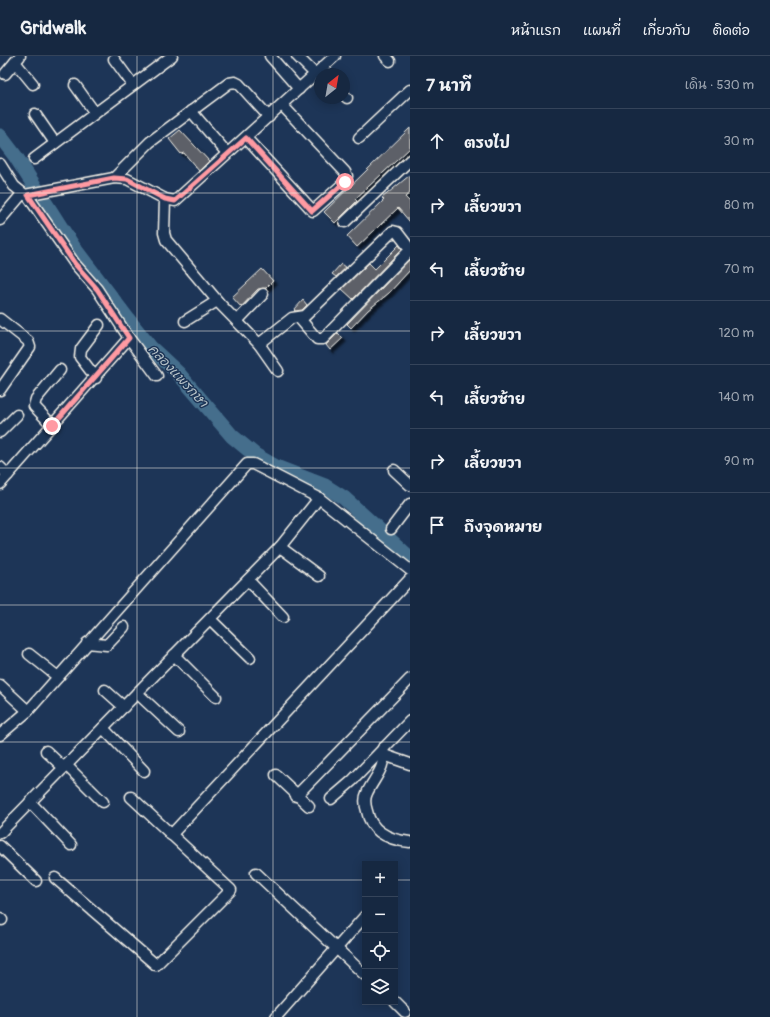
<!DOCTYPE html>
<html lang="th">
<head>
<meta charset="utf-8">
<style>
  body { margin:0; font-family:Pangolin,"Playpen Sans Thai",sans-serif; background:#23344c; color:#f1f3f6 }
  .controls { position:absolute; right:12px; bottom:12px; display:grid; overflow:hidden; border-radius:0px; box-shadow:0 2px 10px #0003 }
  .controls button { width:36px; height:36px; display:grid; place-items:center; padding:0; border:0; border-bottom:1px solid #35445a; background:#162841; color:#f1f3f6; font:20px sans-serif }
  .compass { position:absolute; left:314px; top:12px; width:36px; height:36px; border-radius:50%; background:#162841; box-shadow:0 2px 10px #0003; rotate:31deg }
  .stop { position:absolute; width:12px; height:12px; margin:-9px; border:3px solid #ff9aa2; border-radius:50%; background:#fff }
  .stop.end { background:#ff9aa2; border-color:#fff; box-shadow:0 1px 4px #0008 }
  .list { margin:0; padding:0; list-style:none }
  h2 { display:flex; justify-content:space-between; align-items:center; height:52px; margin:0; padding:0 16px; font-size:17px }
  h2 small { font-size:13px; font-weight:400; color:#9ea6b1 }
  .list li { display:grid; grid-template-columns:26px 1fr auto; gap:12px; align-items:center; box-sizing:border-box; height:64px; padding:0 16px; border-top:1px solid #35445a }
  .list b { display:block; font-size:15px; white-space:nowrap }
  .list em { font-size:13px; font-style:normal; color:#9ea6b1 }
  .icon { flex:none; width:22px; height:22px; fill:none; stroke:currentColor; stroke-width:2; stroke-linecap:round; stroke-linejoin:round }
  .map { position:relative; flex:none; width:410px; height:961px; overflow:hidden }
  header { display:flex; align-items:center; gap:24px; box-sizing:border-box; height:56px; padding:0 20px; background:#162841; border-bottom:1px solid #35445a }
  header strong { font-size:19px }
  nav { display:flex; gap:22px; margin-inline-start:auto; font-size:14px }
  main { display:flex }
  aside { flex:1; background:#162841 }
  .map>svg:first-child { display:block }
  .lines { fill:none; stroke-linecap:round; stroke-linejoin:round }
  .river { stroke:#456e8c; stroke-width:15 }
  .building { fill:#5d6067; stroke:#f4f1e8; filter:url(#shadow) }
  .minor-casing { stroke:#f4f1e8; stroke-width:13 }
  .minor { stroke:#1d3557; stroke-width:10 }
  .route { stroke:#ff9aa2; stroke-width:5 }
  .grid { fill:none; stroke:#f4f1e8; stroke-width:1; stroke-opacity:0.55 }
  .labels { text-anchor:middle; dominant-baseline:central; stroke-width:3; stroke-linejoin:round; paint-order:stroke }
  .water-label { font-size:13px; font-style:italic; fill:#b7c3c8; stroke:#1d3557 }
</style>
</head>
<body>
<header>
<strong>Gridwalk</strong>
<nav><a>หน้าแรก</a><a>แผนที่</a><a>เกี่ยวกับ</a><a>ติดต่อ</a></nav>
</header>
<main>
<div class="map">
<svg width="410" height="961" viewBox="0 0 410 961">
  <defs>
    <filter id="shadow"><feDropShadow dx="3.5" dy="3.5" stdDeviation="1" flood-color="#0009"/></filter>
  </defs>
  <rect width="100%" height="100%" fill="#1d3557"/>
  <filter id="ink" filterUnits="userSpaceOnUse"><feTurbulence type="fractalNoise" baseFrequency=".025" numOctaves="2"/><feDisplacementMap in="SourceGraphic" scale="8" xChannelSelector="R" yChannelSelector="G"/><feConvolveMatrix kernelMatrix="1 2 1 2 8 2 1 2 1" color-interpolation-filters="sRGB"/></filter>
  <g filter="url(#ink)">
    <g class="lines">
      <polyline class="river" points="0,80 16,101 74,192 130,266 150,291 179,318 232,380 255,399 276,411 325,430 344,442 410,502"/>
    </g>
    <g class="building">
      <polygon points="410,72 410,92 355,143 357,145 335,167 324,156"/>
      <polygon points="180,74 209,105 199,115 184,97 181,98 169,83"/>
      <polygon points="410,119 410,137 405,141 410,146 410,166 398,152 357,191 347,180 384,144 382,142"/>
      <polygon points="399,189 402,193 353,243 342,233 369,207 375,213"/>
      <polygon points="410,203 410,214 389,237 368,254 351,272 347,268"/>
      <polygon points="341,208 346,212 336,221 332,218"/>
      <polygon points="262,213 273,225 266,232 258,233 241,251 232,241"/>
      <polygon points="303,244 307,249 302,254 295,255 294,254"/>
      <polygon points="338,277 343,282 330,294 326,289"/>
    </g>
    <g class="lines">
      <defs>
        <g id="minor">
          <polyline points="270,0 299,33"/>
          <polyline points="297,0 315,18"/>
          <polyline points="385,0 390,5"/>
          <polyline points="114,3 133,29"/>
          <polyline points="15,6 33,28"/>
          <polyline points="5,18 20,0"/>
          <polyline points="75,29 95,57"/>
          <polyline points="344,39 347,42"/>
          <polyline points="191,55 227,97"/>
          <polyline points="35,58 55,87"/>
          <polyline points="246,82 313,155 345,126 347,120 345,116 282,49"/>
          <polyline points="359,82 410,34"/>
          <polyline points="34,103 172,0"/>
          <polyline points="0,108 14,130 25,139 114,122 127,123 165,143 175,145 335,0"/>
          <polyline points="114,122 150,86 229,27 235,26 239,28 269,61"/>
          <polyline points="27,139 75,208 97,233 129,282 157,320"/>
          <polyline points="165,143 164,177 166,184 220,248 259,288 292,262 305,260 393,175 397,176 410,193"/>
          <polyline points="0,164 22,138"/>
          <polyline points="345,166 410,104"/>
          <polyline points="0,263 28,285 30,291 0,334"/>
          <polyline points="300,263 317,283 323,283 410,194"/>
          <polyline points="185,265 217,245"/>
          <polyline points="237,265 263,238"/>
          <polyline points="259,288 278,315"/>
          <polyline points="96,322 80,301 81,293 99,269"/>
          <polyline points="52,369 34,350 36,343 60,314"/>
          <polyline points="0,376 17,359"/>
          <polyline points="0,411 8,419"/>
          <polyline points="394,414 410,429"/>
          <polyline points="0,428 129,282"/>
          <polyline points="391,473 410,448"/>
          <polyline points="280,491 319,520"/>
          <polyline points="248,524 283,561"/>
          <polyline points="210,563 250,602"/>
          <polyline points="87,587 107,589 124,571"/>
          <polyline points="29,598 58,621"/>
          <polyline points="174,599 216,641"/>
          <polyline points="0,629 28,655"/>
          <polyline points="105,634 124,651"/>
          <polyline points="137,637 179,676"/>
          <polyline points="103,672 144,715"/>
          <polyline points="0,679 28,655 247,408 253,408 319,442 410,514"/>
          <path d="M383,692C386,713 375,720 367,737C364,743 365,749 367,755C371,777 390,784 410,786"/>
          <polyline points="46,695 64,712"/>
          <polyline points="384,699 410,708"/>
          <polyline points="66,709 103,746"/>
          <polyline points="276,719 309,750"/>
          <polyline points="296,740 410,623"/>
          <polyline points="331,743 352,725 410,665"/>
          <polyline points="30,746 71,789"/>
          <polyline points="0,777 280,491 319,442"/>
          <polyline points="171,779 410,523"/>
          <polyline points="0,790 36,825"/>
          <polyline points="256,817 365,919"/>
          <polyline points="55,822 156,909 231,834 131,741"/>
          <polyline points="0,862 2,864"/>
          <polyline points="395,946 405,956"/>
          <polyline points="276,961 365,860"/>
        </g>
      </defs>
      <use href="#minor" class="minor-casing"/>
      <use href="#minor" class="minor"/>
    </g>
  </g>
  <g class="lines" filter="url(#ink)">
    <polyline class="route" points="52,370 129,282 97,233 75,208 28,139 114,122 127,123 165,143 175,145 246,82 312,155 345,126"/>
  </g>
  <path class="grid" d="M137,0V961M273,0V961M0,137H410M0,275H410M0,412H410M0,549H410M0,686H410M0,824H365M395,824H410"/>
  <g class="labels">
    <g class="water-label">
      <text transform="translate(178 320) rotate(47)">คลองแพรกษา</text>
    </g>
  </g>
</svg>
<div class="controls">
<button>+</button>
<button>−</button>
<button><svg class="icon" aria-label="locate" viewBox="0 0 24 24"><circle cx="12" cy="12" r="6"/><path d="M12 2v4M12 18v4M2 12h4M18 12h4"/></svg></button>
<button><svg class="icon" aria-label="layers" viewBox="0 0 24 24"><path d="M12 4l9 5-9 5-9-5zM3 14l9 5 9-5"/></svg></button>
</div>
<svg class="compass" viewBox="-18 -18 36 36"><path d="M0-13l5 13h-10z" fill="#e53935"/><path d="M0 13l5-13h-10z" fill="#9ea6b1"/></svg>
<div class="stop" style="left:345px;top:126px"></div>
<div class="stop end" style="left:52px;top:370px"></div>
</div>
<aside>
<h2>7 นาที<small>เดิน · 530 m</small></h2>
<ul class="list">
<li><svg class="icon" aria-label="ahead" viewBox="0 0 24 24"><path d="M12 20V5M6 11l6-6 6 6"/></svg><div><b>ตรงไป</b></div><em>30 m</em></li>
<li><svg class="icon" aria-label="right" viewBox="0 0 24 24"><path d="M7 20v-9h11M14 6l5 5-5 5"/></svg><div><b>เลี้ยวขวา</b></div><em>80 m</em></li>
<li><svg class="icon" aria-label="left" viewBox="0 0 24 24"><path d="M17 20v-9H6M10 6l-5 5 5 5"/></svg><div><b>เลี้ยวซ้าย</b></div><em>70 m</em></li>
<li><svg class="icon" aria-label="right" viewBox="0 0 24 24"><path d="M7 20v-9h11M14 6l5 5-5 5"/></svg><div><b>เลี้ยวขวา</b></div><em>120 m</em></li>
<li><svg class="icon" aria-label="left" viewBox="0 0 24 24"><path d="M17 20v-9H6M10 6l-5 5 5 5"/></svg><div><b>เลี้ยวซ้าย</b></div><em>140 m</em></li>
<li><svg class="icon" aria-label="right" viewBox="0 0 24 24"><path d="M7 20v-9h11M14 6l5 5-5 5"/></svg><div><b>เลี้ยวขวา</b></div><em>90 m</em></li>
<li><svg class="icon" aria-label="arrive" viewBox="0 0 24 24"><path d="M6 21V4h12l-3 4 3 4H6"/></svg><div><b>ถึงจุดหมาย</b></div></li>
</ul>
</aside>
</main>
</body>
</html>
